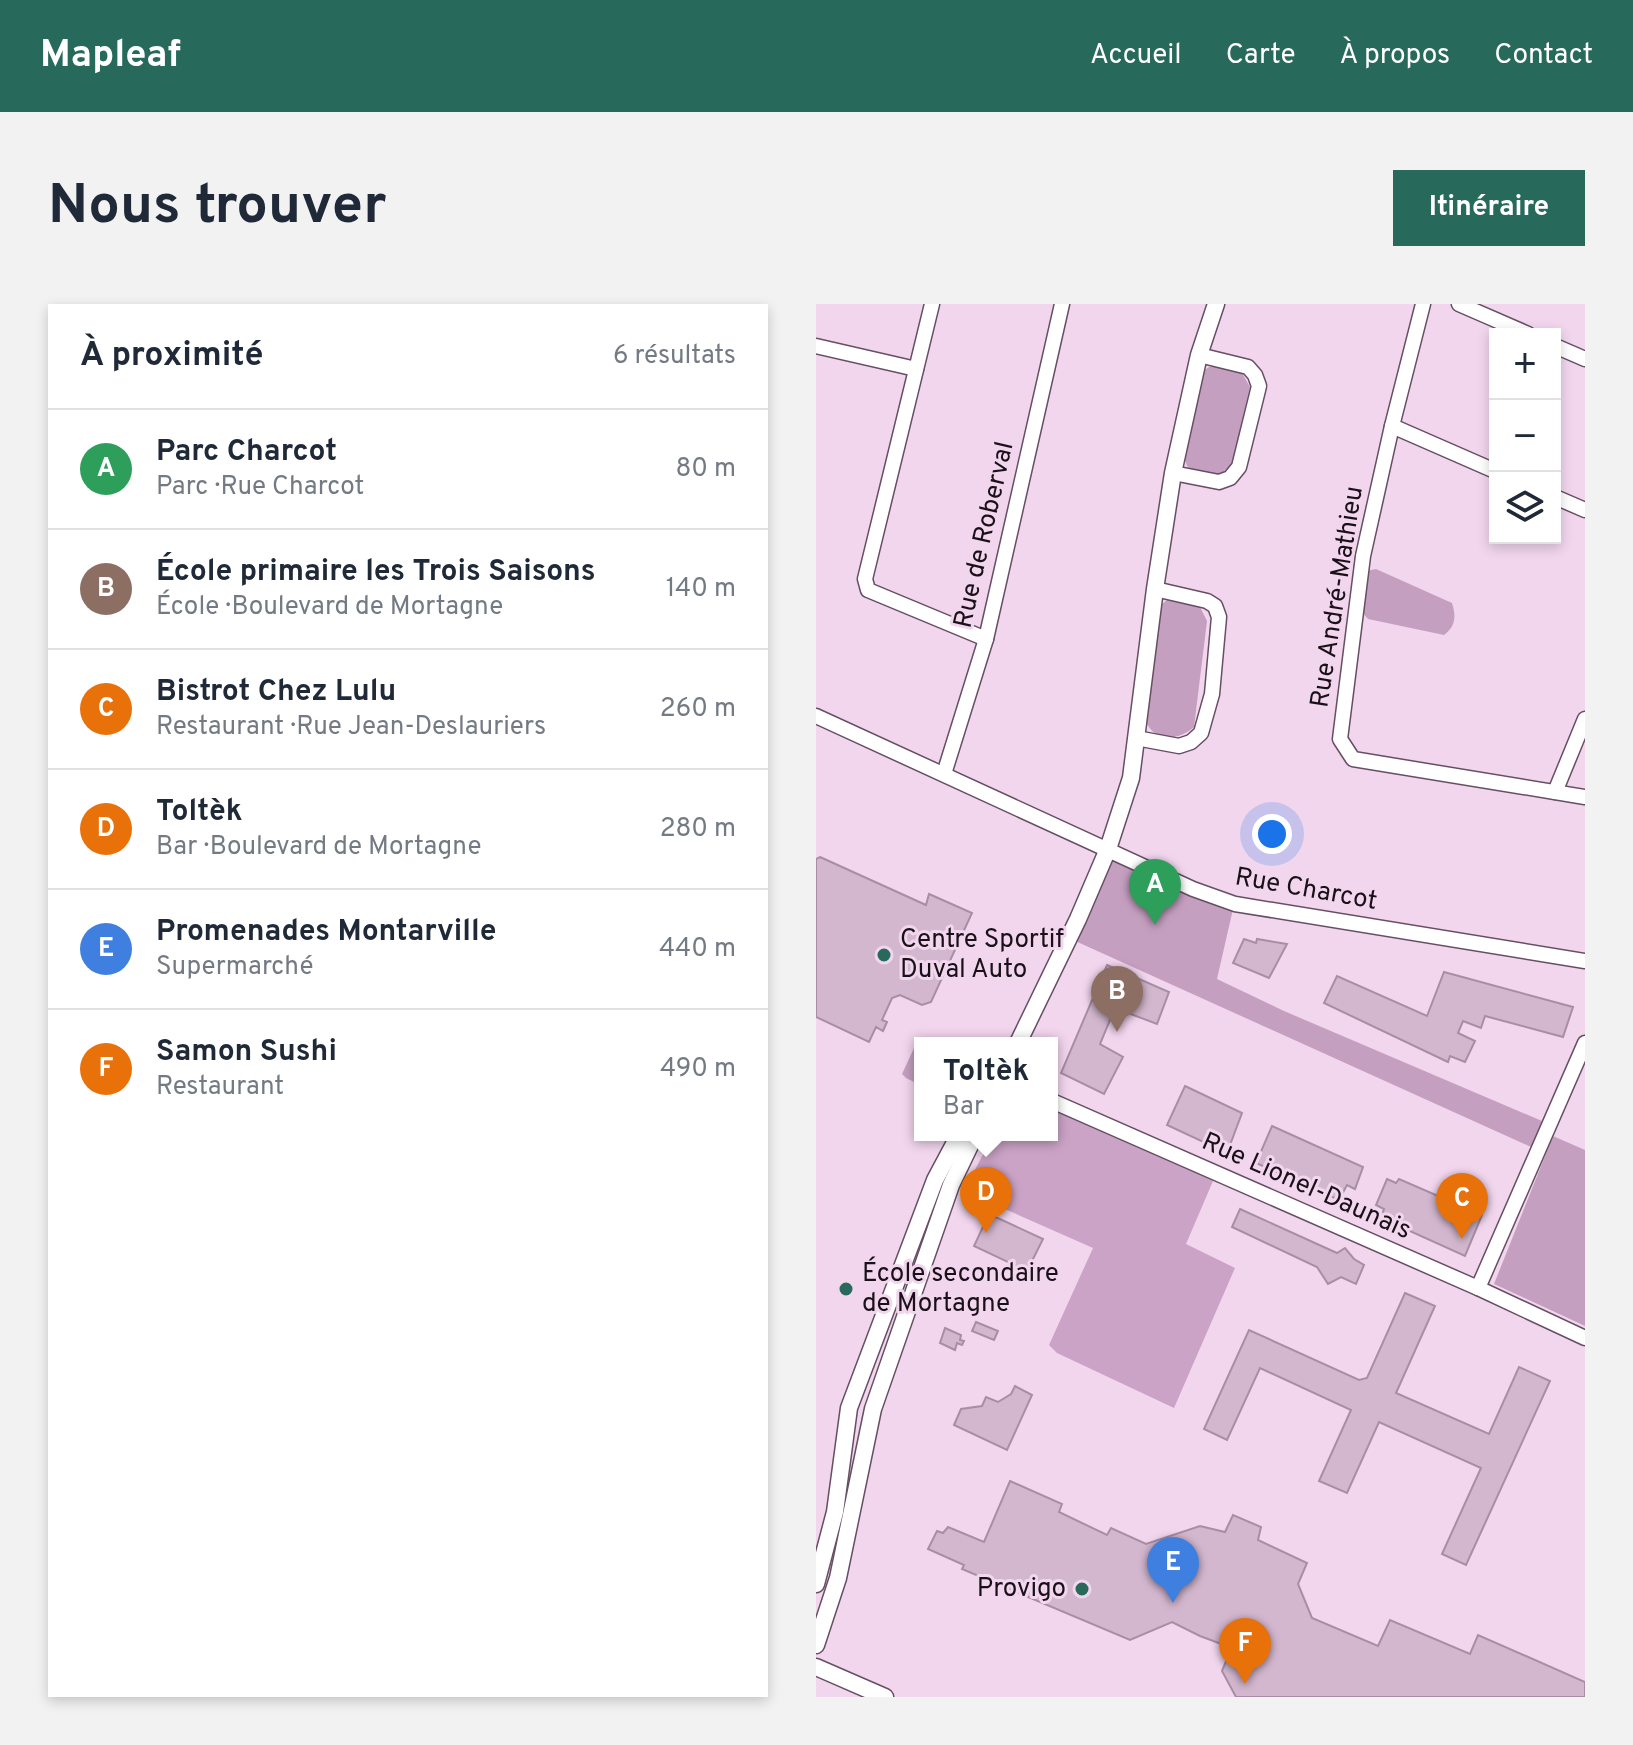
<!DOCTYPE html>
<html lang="fr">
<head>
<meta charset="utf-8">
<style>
  body { margin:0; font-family:Overpass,sans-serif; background:#f2f2f3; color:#1f2937 }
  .controls { position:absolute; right:24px; top:24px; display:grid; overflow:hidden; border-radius:0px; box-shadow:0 4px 12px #0003 }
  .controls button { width:72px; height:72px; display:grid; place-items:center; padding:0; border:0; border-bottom:2px solid #e0e1e3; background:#fff; color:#1f2937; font:40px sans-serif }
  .you { position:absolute; left:456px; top:530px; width:28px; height:28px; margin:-20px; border:6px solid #fff; border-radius:50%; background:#1a73e8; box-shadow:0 0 0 12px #1a73e833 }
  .badge { display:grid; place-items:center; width:52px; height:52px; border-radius:50%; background:#276a5b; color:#fff; font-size:26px; font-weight:700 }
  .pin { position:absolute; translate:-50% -66px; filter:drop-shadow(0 2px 4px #0008) }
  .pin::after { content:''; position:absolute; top:42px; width:28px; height:24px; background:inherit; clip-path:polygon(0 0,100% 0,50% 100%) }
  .popup { position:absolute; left:98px; top:733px; width:144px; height:104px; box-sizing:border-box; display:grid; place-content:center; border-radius:0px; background:#fff; filter:drop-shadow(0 2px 6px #0005); font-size:26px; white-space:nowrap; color:#747a83 }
  .popup b { font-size:30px; color:#1f2937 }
  .popup::after { content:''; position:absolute; left:50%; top:100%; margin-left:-16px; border:16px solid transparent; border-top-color:#fff }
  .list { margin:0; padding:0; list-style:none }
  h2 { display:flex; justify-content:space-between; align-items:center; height:104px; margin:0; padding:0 32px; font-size:34px }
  h2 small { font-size:26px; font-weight:400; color:#747a83 }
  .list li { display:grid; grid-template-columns:52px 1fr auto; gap:24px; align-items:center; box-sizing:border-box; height:120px; padding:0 32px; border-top:2px solid #e0e1e3 }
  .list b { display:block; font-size:30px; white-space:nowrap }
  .list p { margin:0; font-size:26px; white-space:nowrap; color:#747a83 }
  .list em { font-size:26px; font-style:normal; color:#747a83 }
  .icon { flex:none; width:44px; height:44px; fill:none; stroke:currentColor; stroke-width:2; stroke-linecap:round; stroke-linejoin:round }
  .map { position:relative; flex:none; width:769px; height:1393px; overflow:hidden; border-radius:0px }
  header { display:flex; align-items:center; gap:48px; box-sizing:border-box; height:112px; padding:0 40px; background:#276a5b; color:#fff }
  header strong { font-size:38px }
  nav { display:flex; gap:44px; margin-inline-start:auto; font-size:28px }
  .intro { display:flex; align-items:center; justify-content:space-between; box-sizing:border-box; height:192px; padding:0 48px }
  h1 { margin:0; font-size:56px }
  .button { padding:20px 36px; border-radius:0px; background:#276a5b; color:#fff; font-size:28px; font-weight:700 }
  main { display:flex; gap:48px; padding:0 48px }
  aside { flex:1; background:#fff; border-radius:0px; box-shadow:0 4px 12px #0003 }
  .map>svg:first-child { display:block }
  .green { fill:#c59fc0 }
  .forest { fill:#cba3c6 }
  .building { fill:#d3b7cf; stroke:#a88ea5; stroke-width:2 }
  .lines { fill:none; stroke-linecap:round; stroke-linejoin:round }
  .minor-casing { stroke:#664e63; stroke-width:17 }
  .tertiary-casing { stroke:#664e63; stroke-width:19 }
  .minor { stroke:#fff; stroke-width:14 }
  .tertiary { stroke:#fff; stroke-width:16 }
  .poi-dot { fill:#276a5b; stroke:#f2d6ee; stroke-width:3 }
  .labels { text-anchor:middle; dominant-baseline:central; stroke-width:6; stroke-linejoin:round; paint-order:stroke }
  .street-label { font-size:26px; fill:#191018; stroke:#f2d6ee }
  .poi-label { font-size:26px; fill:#191018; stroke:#f2d6ee; text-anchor:start }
</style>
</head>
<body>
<header>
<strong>Mapleaf</strong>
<nav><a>Accueil</a><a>Carte</a><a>À propos</a><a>Contact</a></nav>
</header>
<div class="intro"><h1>Nous trouver</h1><a class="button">Itinéraire</a></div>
<main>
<aside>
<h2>À proximité<small>6 résultats</small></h2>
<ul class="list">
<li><span class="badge" style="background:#2e9e5b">A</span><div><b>Parc Charcot</b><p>Parc · Rue Charcot</p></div><em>80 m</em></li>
<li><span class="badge" style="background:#8d6e63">B</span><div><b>École primaire les Trois Saisons</b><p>École · Boulevard de Mortagne</p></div><em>140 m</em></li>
<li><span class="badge" style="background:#e8710a">C</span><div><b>Bistrot Chez Lulu</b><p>Restaurant · Rue Jean-Deslauriers</p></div><em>260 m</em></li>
<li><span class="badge" style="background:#e8710a">D</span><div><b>Toltèk</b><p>Bar · Boulevard de Mortagne</p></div><em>280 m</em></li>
<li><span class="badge" style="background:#3f7fe0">E</span><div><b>Promenades Montarville</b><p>Supermarché</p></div><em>440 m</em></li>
<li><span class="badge" style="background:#e8710a">F</span><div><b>Samon Sushi</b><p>Restaurant</p></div><em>490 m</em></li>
</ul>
</aside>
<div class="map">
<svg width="769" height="1393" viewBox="0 0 769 1393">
  <rect width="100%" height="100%" fill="#f2d6ee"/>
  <g class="green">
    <polygon points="401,62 426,69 434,83 416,160 407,168 399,170 375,165 371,162 368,153 387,67 393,63"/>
    <path d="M560,265L636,299C640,312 640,322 628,331L552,315L545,307L550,267Z"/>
    <path d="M359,295L384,303L391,317L378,423C363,437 337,438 330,417L345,301L351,296Z"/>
    <polygon points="293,555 417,605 401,675 468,707 726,817 715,843 257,636"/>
    <polygon points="103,738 109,739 104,739 104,781 90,774 86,770 99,742"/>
    <polygon points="737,832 769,846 769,1022 678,980"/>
  </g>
  <polygon class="forest" points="236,797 400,870 370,940 419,964 358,1104 241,1049 233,1041 277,944 148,887 177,831 236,831"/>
  <g class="building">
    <polygon points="4,553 110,601 113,590 156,609 115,698 106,701 84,691 76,694 66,716 71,718 67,727 60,723 53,738 0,713 0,555"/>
    <polygon points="428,635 440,639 441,635 471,640 453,674 417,659"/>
    <polygon points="291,661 353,688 341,720 299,704 284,740 307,753 288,790 245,769"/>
    <polygon points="628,668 757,703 747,733 669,712 665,724 647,717 642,729 659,737 649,758 634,752 632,758 508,699 521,672 611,712"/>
    <polygon points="369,782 426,809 411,849 351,821"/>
    <polygon points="456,822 547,863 539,885 531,881 523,896 440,859"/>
    <polygon points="571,875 580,879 583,875 666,911 649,952 565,914 568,905 560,901"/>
    <polygon points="424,905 521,949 529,944 538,955 548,961 540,980 525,973 512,980 501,963 416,923"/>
    <polygon points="173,910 227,935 211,967 158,942"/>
    <polygon points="589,989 619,1002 580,1089 673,1130 703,1063 734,1077 650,1261 626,1250 665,1164 563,1118 531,1189 503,1177 535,1106 444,1064 411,1136 388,1125 433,1026 543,1076 551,1074"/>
    <polygon points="160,1018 182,1027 178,1036 156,1027"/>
    <polygon points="129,1024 145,1031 144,1036 148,1037 146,1041 141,1039 139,1046 124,1039"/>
    <polygon points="199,1082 216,1091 191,1146 138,1121 145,1105 166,1102 170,1093 182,1098 195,1090"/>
    <polygon points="194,1177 246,1200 243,1208 291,1231 295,1224 330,1240 384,1222 409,1228 417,1211 445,1223 442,1236 491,1259 482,1280 496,1314 562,1342 574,1316 654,1350 662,1331 769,1378 769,1393 420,1393 406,1367 411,1355 417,1354 416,1344 384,1332 356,1318 314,1336 146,1265 148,1261 112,1245 121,1227 127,1229 132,1223 168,1238"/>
  </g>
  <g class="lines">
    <defs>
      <g id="minor">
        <polyline points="116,0 49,275 52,286 170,335"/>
        <polyline points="607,0 576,122 547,252 524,435 537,455 769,493"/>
        <polyline points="643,0 712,30"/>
        <polyline points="0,42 100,65"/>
        <polyline points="739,42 769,55"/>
        <polyline points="576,122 679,167"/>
        <polyline points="357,169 403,178 414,174 423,163 443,82 439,71 432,63 383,51"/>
        <polyline points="739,193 769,206"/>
        <polyline points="0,412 377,585 419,600 769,657"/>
        <polyline points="320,434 363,442 375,438 385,429 396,390 403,313 399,302 391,297 339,285"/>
        <polyline points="128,470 170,335 246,0"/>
        <polyline points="739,488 769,415"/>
        <polyline points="236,797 662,984 769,1034"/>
        <polyline points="662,984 769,739"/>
      </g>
      <g id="tertiary">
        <polyline points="202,739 262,615 292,545 315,474 339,285 357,169 383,51 400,0"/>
        <polyline points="0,1280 19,1208 33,1104 119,876 143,831"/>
        <polyline points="0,1341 22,1274 57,1105 135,881 159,831"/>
        <polyline points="0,1363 69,1393"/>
      </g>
    </defs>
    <use href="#minor" class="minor-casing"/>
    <use href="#tertiary" class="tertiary-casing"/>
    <use href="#minor" class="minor"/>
    <use href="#tertiary" class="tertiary"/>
  </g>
  <g class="poi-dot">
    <circle cx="68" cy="651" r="8"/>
    <circle cx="30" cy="985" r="8"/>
    <circle cx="266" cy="1285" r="8"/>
  </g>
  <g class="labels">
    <g class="street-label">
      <text transform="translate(169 231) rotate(-77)">Rue de Roberval</text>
      <text transform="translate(522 293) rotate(-81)">Rue André-Mathieu</text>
      <text transform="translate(490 586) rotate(10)">Rue Charcot</text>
      <text transform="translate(490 883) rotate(24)">Rue Lionel-Daunais</text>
    </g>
    <g class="poi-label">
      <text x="84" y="636">Centre Sportif<tspan x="84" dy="30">Duval Auto</tspan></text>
      <text x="46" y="970">École secondaire<tspan x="46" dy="30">de Mortagne</tspan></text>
      <text x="250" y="1285" text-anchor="end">Provigo</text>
    </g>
  </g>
</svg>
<div class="controls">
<button>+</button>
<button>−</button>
<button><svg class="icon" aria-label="layers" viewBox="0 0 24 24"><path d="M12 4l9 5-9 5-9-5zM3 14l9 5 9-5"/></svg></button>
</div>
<div class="you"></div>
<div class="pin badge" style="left:339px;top:621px;background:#2e9e5b">A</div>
<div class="pin badge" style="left:301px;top:728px;background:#8d6e63">B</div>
<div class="pin badge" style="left:646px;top:935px;background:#e8710a">C</div>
<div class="pin badge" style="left:170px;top:929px;background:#e8710a">D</div>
<div class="popup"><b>Toltèk</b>Bar</div>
<div class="pin badge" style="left:357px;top:1299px;background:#3f7fe0">E</div>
<div class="pin badge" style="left:429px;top:1380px;background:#e8710a">F</div>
</div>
</main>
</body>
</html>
